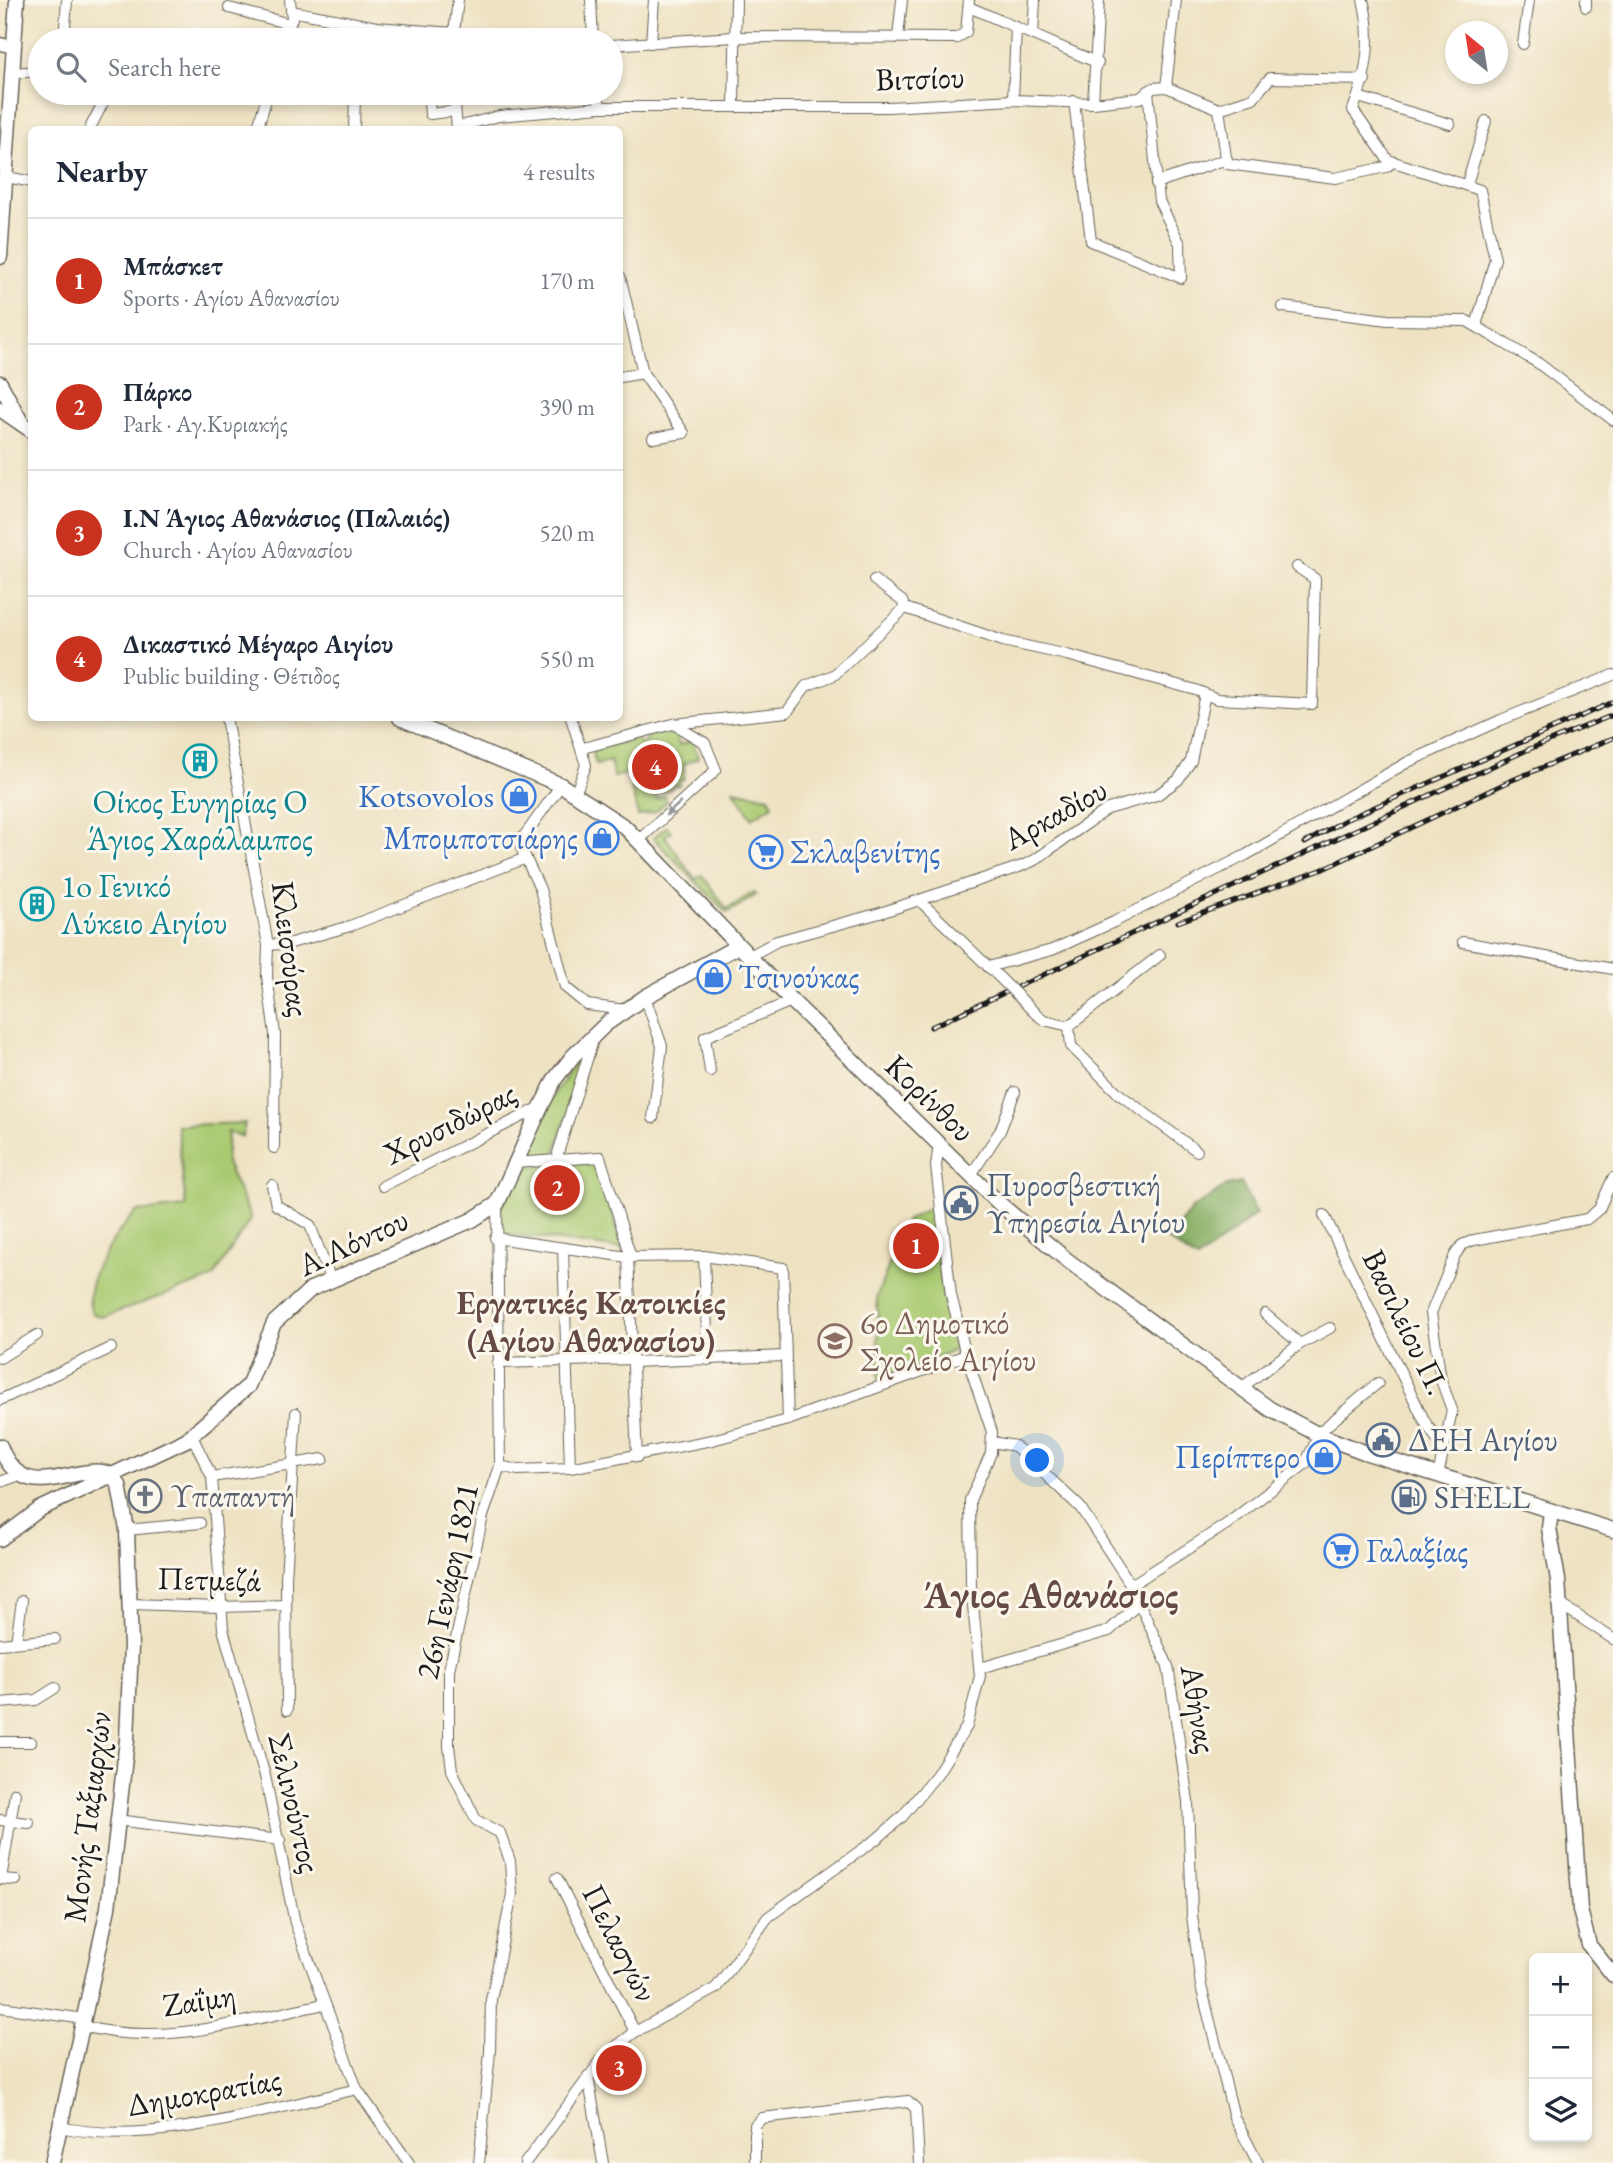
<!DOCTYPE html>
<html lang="en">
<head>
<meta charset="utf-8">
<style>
  :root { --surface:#fff; --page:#f6f6f7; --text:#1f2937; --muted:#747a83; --line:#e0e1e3; --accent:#c8321e }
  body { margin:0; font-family:"EB Garamond",serif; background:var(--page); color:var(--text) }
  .controls { position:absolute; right:21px; bottom:21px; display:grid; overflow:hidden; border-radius:10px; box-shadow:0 4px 10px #0003 }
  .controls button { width:63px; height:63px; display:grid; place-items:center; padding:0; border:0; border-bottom:2px solid var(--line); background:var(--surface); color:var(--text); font:35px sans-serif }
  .compass { position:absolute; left:1445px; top:21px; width:63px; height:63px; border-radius:50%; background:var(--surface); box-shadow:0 4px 10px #0003; rotate:330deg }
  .you { position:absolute; left:1038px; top:1461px; width:24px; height:24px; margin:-18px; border:5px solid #fff; border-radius:50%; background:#1a73e8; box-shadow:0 0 0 10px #1a73e833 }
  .badge { display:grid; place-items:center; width:46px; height:46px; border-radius:50%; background:var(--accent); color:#fff; font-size:23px; font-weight:700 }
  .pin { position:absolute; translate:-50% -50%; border:4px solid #fff; box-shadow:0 2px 7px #0006 }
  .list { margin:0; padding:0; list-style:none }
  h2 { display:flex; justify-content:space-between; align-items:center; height:91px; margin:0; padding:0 28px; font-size:30px }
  h2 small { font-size:23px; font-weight:400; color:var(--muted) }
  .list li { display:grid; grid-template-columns:46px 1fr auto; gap:21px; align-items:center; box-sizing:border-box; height:126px; padding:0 28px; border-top:2px solid var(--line) }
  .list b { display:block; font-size:26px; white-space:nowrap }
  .list p { margin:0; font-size:23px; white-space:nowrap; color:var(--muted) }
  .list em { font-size:23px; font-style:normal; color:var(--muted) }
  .icon { flex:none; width:38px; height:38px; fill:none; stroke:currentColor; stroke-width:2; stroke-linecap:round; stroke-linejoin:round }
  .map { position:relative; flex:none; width:1613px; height:2163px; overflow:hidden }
  .search { position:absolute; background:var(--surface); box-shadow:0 4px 10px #0003; left:28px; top:28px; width:595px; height:77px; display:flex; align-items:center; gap:18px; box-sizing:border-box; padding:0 24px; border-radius:38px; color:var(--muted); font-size:26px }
  .panel { position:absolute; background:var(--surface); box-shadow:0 4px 10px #0003; left:28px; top:126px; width:595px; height:595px; border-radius:10px }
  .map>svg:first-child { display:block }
</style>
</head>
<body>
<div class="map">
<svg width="1613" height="2163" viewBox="0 0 1613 2163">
  <rect width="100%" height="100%" fill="#fbf7ec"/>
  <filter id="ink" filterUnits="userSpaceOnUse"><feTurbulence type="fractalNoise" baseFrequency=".0143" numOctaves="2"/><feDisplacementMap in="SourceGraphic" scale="14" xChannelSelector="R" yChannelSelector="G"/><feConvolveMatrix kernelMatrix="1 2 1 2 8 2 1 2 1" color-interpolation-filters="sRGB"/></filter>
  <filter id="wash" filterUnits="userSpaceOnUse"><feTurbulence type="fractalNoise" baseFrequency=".00686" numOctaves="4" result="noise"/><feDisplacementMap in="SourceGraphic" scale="28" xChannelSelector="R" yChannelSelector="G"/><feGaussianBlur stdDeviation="1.57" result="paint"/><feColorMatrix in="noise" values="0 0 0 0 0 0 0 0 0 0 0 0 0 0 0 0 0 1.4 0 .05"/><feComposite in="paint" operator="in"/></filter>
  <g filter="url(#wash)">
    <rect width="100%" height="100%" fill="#eee2c2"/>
    <g fill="#aaca72" stroke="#637347" stroke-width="2">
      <polygon points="674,728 679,745 693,741 698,758 684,764 684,779 679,781 680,785 675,786 671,783 672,788 656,794 657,799 665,796 667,801 655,812 638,816 627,769 626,774 614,777 610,761 596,765 592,751 637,738 639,743 647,741 647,736"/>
      <polygon points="734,790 769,797 773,805 752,818"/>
      <polygon points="667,826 671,832 665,836 695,879 702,875 727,909 754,892 756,895 727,913 653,838"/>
      <path d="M588 1050 555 1154 523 1157C542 1120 557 1079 588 1050Z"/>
      <path d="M245 1123 242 1137 228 1132 226 1163 251 1218 213 1278 103 1317 92 1313C79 1283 116 1233 136 1212L186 1207 177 1125Z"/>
      <polygon points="598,1161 623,1249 501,1233 501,1208 517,1167"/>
      <polygon points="933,1206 943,1297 955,1350 879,1379 877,1296 906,1221"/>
    </g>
    <polygon fill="#87ae64" stroke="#526540" stroke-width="2" points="1241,1183 1256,1214 1197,1260 1167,1239 1192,1209 1227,1186"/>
  </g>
  <g filter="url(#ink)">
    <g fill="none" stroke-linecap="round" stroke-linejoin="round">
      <defs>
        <g id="minor">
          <polyline points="591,0 593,40"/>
          <path d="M1363 0C1373 39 1367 74 1353 110L1388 160 1480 190 1495 259 1476 326"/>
          <polyline points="969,7 1098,63"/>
          <polyline points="1586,7 1586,0"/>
          <polyline points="229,8 290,24"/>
          <polyline points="291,11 377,27 453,33"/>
          <polyline points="1033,35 1035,0"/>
          <polyline points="898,37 902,0"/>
          <polyline points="64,40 67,0"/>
          <polyline points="285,40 292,18 290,0"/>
          <polyline points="348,40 349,22"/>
          <polyline points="453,40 458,0"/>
          <polyline points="651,43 654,0"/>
          <polyline points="1523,44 1529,0"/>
          <polyline points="611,45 734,37 957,38 966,32 969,0"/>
          <polyline points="13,73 40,71"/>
          <polyline points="1166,87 1176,0"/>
          <polyline points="454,93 457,130"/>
          <polyline points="598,93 600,107"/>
          <polyline points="1358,97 1450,124"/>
          <polyline points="1013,100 1016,27"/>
          <polyline points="1074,101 1091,241 1181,278 1180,244 1159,201 1148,91"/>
          <polyline points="429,102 430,114 455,111"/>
          <polyline points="1093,103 1099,0"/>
          <polyline points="734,105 736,0"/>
          <polyline points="1219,109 1227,164 1335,178 1386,167 1393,162"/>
          <polyline points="457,127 499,116 600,107 889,107 1013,100 1093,103 1140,98 1153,88 1166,87 1219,109 1253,98 1270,78 1365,80"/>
          <polyline points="89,130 108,93"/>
          <polyline points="257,130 268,93"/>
          <polyline points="354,130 355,97"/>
          <polyline points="7,177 32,182"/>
          <polyline points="1156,183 1227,159"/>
          <polyline points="1467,184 1486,121"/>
          <polyline points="620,276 643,373 684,433 653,438"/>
          <polyline points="1283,307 1388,320 1467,321 1538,363 1613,420"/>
          <polyline points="620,377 643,373"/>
          <polyline points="874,580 902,601 905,608"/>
          <polyline points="226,718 268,945 267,976 275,1034 274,1148"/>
          <polyline points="571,718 586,765 576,792"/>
          <polyline points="583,748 673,724 787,712 806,686 834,675 905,608 1003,641 1067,655 1196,690 1217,699 1312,704 1315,579 1297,567"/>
          <polyline points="561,785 522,839 521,848 540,889 565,987 587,1005 625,1010"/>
          <polyline points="640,839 716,770 705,743 675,725"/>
          <polyline points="920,901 993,971"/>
          <polyline points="1463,942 1613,969"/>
          <polyline points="268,945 291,943 350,926 526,858"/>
          <polyline points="748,957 777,941 880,913 1019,867 1033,861 1108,809 1157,795 1178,780 1191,761 1205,694"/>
          <polyline points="988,967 1052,950 1114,922 1246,855 1408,762 1501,720 1613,675"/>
          <polyline points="645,997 662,1046 653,1118"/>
          <polyline points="1035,1013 1044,1020 1069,1026 1160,955"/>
          <polyline points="1069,1026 1071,1046 1119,1094 1197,1151"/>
          <polyline points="710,1071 705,1037 792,1001"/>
          <polyline points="558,1153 595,1034"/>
          <polyline points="514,1163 600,1157 631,1257"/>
          <polyline points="971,1175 1000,1131 1015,1092"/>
          <polyline points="272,1185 276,1205 310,1225 330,1278"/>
          <polyline points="383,1186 541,1107"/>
          <polyline points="1324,1215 1425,1422 1445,1450"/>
          <polyline points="495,1238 628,1257 704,1256 783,1268 788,1420"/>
          <polyline points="563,1248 570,1468"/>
          <polyline points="704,1256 708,1360"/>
          <polyline points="628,1257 637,1457"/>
          <polyline points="1300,1344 1330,1328"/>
          <polyline points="0,1358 37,1335"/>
          <polyline points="633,1362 785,1356"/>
          <polyline points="498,1363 633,1359"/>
          <polyline points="1241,1388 1300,1344 1265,1314"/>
          <polyline points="0,1400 111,1348"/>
          <polyline points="1317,1434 1378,1383"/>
          <polyline points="192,1436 212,1477 223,1629 265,1776 295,1923 357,2089 409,2163"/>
          <polyline points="992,1442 1015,1446 1080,1507 1131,1585 1168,1666 1188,1801 1192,1915 1201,1986 1234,2117 1258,2163"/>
          <polyline points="500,1466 518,1470 570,1468 712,1440 788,1420 966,1355"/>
          <polyline points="1438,1476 1452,1410 1441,1380 1431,1313 1455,1255 1462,1245 1474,1240 1587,1219 1599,1209 1613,1178"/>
          <polyline points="212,1477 323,1459"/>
          <polyline points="0,1482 23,1474"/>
          <polyline points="127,1530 200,1523"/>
          <polyline points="1131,1585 1227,1524 1305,1464 1319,1435"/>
          <polyline points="131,1604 219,1607 286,1605"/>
          <polyline points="1560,1604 1613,1639"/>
          <polyline points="16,1642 22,1601"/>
          <polyline points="0,1644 55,1639"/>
          <polyline points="980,1668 1109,1631 1138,1604"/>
          <polyline points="0,1703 36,1700 55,1688"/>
          <polyline points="287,1710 286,1579 296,1413"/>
          <polyline points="0,1742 31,1742"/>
          <polyline points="0,1820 29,1823"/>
          <polyline points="116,1820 280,1840"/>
          <polyline points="557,1878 635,2032"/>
          <polyline points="0,1879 16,1880"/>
          <polyline points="1,1879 15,1793"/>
          <polyline points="1,2007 84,2019"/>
          <path d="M83 2026C162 2048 246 2020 324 2004"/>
          <polyline points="588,2076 603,2163"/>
          <path d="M60 2127C150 2147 267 2110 357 2089"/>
          <polyline points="479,2163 490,2052 491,2000 512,1894 510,1861 500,1833 476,1820 452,1770 449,1746 449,1670 483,1516 500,1466 497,1204"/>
          <polyline points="525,2163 605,2055 635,2032 716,1988 768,1917 878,1838 902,1817 937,1774 967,1726 980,1676 971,1585 970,1500 991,1453 992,1432 966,1355 951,1295 936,1166 939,1144"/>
          <polyline points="755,2163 755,2125 762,2118 908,2101 916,2109 919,2163"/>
        </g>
        <polyline id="tertiary" points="0,44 14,47"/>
        <g id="secondary">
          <polyline points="0,257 17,0"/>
          <path d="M0 1446C24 1512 80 1458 111 1475"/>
          <polyline points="1551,1511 1549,1528 1558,1580 1580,1910 1589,1945 1613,1975"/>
          <polyline points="0,1539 40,1509 186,1440 248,1386 274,1323 311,1289 472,1220 497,1204 541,1107 555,1079 573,1056 606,1024 645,997 738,946"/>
          <polyline points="52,2163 108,1908 127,1740 131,1646 127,1530 119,1485 111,1475"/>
        </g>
        <g id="primary">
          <polyline points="0,383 22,424"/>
          <polyline points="0,409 32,431"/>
          <polyline points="400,718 561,785 625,827 792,1001 1001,1205 1067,1260 1270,1409 1319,1435 1364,1452 1613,1530"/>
        </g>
      </defs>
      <use href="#minor" stroke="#666156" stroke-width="12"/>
      <use href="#tertiary" stroke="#666156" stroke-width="15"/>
      <use href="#secondary" stroke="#666156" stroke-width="17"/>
      <use href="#primary" stroke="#666156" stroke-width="17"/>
      <use href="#minor" stroke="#fff" stroke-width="10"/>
      <use href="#tertiary" stroke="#fff" stroke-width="12"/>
      <use href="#secondary" stroke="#fff" stroke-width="14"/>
      <use href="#primary" stroke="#fff" stroke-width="14"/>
      <defs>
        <g id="rail">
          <polyline points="1305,843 1345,820 1613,702"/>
          <polyline points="1178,922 1321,870 1510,781 1613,738"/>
          <polyline points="931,1027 1527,750 1613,715"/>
        </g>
      </defs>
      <use href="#rail" stroke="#1c1c1c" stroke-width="5"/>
      <use href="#rail" stroke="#fbf7ec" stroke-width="2.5" stroke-dasharray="8" stroke-linecap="butt"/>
      <defs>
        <polyline id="minor-bridge" points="995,973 1035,1013"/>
      </defs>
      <use href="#minor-bridge" stroke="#666156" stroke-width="12" stroke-linecap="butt"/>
      <use href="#minor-bridge" stroke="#fff" stroke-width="10"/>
    </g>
    <defs><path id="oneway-solid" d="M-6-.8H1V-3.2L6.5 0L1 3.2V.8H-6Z" transform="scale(1.75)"/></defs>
    <use fill="#999" href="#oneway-solid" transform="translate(673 809) rotate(138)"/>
  </g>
  <defs>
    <symbol id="building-ring" viewBox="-11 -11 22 22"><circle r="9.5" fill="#fbf7ec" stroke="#0f9aa8" stroke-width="1.5"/><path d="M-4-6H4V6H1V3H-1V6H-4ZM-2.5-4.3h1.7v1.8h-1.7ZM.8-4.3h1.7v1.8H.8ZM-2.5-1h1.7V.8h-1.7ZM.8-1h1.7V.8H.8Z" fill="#0f9aa8"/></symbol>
    <symbol id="shop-ring" viewBox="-11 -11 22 22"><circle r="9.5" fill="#fbf7ec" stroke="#3f7fe0" stroke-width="1.5"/><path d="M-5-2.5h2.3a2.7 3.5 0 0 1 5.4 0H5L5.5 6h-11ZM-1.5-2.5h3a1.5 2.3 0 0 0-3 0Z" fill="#3f7fe0"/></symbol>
    <symbol id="supermarket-ring" viewBox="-11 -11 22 22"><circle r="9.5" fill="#fbf7ec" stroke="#3f7fe0" stroke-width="1.5"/><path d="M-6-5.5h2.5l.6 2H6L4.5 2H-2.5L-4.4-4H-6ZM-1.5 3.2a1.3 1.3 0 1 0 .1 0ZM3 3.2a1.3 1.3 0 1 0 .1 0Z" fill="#3f7fe0"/></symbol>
    <symbol id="civic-ring" viewBox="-11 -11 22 22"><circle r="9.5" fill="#fbf7ec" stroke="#5c6f8a" stroke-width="1.5"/><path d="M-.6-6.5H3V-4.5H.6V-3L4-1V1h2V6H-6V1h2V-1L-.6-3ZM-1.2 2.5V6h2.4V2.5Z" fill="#5c6f8a"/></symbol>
    <symbol id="school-ring" viewBox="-11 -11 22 22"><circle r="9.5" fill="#fbf7ec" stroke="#8d6e63" stroke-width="1.5"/><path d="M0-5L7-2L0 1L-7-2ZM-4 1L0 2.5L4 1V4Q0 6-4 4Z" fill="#8d6e63"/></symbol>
    <symbol id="church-ring" viewBox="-11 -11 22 22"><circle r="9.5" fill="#fbf7ec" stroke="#6b7280" stroke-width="1.5"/><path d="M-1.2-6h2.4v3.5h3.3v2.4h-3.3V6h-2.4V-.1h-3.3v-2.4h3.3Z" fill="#6b7280"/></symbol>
    <symbol id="fuel-ring" viewBox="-11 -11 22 22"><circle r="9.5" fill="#fbf7ec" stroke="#5c6f8a" stroke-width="1.5"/><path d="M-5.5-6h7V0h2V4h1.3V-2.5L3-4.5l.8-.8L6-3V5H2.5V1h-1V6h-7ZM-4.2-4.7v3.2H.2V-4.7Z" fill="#5c6f8a"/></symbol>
  </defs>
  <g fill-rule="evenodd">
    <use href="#building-ring" x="181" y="742" width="38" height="38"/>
    <use href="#shop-ring" x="500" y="777" width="38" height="38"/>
    <use href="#shop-ring" x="583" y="819" width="38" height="38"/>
    <use href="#supermarket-ring" x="747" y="833" width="38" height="38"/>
    <use href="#building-ring" x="18" y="885" width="38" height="38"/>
    <use href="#shop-ring" x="695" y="958" width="38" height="38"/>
    <use href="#civic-ring" x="942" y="1184" width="38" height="38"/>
    <use href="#school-ring" x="816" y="1322" width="38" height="38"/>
    <use href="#civic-ring" x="1364" y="1421" width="38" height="38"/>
    <use href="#shop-ring" x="1305" y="1438" width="38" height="38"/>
    <use href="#church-ring" x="126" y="1477" width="38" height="38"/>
    <use href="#fuel-ring" x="1390" y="1478" width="38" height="38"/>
    <use href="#supermarket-ring" x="1322" y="1532" width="38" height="38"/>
  </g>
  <g text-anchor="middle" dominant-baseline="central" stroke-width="6" stroke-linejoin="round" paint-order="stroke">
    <g font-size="32" fill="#1c1c1c" stroke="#fbf7ec">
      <text transform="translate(920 78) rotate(-2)">Βιτσίου</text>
      <text transform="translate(1055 814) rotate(-29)">Αρκαδίου</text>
      <text transform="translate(291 949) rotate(83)">Κλεισούρας</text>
      <text transform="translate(930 1098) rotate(44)">Κορίνθου</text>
      <text transform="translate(450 1123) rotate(-27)">Χρυσιδώρας</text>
      <text transform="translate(353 1242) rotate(-25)">Α.Λόντου</text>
      <text transform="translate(1406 1322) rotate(64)">Βασιλείου Π.</text>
      <text transform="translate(209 1579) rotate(1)">Πετμεζά</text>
      <text transform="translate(447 1581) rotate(-78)">26η Γενάρη 1821</text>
      <text transform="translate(1199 1709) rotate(80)">Αθήνας</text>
      <text transform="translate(295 1803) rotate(77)">Σελινούντος</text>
      <text transform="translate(87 1817) rotate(-83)">Μονής Ταξιαρχών</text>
      <text transform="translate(620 1943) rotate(63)">Πελασγών</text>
      <text transform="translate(199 2000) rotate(-9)">Ζαΐμη</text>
      <text transform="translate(204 2092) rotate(-10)">Δημοκρατίας</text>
    </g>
    <g font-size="32" fill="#366cbe" stroke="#fbf7ec" text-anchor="end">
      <text x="494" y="796">Kotsovolos</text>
      <text x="578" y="838">Μπομποτσιάρης</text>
      <text x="790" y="852" text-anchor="start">Σκλαβενίτης</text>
      <text x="738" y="977" text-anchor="start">Τσινούκας</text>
      <text x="1300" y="1457">Περίπτερο</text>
      <text x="1366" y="1551" text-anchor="start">Γαλαξίας</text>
    </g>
    <g font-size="32" fill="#0d838f" stroke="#fbf7ec">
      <text x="200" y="802">Οίκος Ευγηρίας Ο<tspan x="200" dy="37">Άγιος Χαράλαμπος</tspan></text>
      <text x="61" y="886" text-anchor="start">1o Γενικό<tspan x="61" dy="37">Λύκειο Αιγίου</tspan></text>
    </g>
    <g font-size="32" fill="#4e5e75" stroke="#fbf7ec" text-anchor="start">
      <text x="986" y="1185">Πυροσβεστική<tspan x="986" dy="37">Υπηρεσία Αιγίου</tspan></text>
      <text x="1408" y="1440">ΔΕΗ Αιγίου</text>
      <text x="1434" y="1497">SHELL</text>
    </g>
    <g font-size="32" fill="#785e54" stroke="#fbf7ec" text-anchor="start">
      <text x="860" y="1323">6ο Δημοτικό<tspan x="860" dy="37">Σχολείο Αιγίου</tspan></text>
    </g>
    <g font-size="32" fill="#5b616d" stroke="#fbf7ec" text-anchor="start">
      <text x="170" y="1496">Υπαπαντή</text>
    </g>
    <g font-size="33" font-weight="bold" fill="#644944" stroke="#fbf7ec">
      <text x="591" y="1302">Εργατικές Κατοικίες<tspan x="591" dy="38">(Αγίου Αθανασίου)</tspan></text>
    </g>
    <g font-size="38" font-weight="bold" fill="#644944" stroke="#fbf7ec">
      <text x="1051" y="1593">Άγιος Αθανάσιος</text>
    </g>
  </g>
</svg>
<div class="controls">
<button>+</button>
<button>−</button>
<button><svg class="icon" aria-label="layers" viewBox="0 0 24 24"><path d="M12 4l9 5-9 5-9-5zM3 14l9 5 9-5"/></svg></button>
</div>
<svg class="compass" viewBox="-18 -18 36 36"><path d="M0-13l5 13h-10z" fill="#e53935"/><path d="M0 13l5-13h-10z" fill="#747a83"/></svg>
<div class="you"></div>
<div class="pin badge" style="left:916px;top:1246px">1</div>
<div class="pin badge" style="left:557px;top:1188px">2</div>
<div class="pin badge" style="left:619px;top:2068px">3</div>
<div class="pin badge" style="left:655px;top:767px">4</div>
<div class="search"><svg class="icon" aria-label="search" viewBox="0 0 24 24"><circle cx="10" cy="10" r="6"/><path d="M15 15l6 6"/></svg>Search here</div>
<section class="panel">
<h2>Nearby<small>4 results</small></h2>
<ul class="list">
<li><span class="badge">1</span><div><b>Μπάσκετ</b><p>Sports · Αγίου Αθανασίου</p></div><em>170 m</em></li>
<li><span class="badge">2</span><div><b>Πάρκο</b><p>Park · Αγ.Κυριακής</p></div><em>390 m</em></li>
<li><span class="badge">3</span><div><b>Ι.Ν Άγιος Αθανάσιος (Παλαιός)</b><p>Church · Αγίου Αθανασίου</p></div><em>520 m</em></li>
<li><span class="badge">4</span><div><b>Δικαστικό Μέγαρο Αιγίου</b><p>Public building · Θέτιδος</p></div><em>550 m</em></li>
</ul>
</section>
</div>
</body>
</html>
